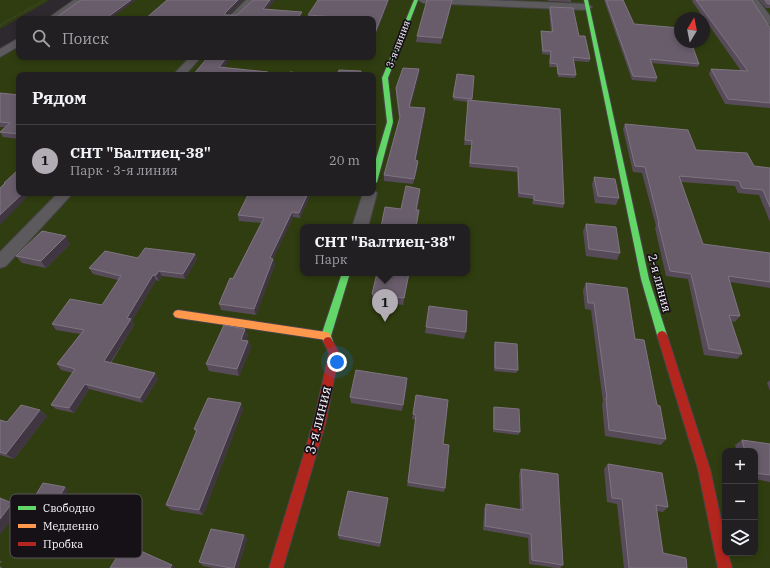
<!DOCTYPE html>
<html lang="ru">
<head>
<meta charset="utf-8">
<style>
  :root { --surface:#221f23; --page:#2a272b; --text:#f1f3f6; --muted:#a2a2a6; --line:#3f3d41; --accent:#b2acb4 }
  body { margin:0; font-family:"IBM Plex Serif",serif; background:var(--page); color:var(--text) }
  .controls { position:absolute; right:12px; bottom:12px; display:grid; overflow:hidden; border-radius:8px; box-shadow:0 2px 6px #0003 }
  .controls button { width:36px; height:36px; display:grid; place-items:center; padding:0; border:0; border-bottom:1px solid var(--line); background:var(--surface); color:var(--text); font:20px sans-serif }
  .compass { position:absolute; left:674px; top:12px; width:36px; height:36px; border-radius:50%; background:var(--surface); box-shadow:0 2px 6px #0003; rotate:10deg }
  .you { position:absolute; left:337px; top:362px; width:14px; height:14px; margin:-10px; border:3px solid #fff; border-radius:50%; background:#1a73e8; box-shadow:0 0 0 6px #1a73e833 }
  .badge { display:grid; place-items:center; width:26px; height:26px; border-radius:50%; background:var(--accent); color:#111; font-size:13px; font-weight:700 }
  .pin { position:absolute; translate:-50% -33px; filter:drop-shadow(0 1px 2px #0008) }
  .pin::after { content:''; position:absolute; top:21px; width:14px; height:12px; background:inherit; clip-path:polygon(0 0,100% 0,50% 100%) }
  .popup { position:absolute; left:300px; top:224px; width:170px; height:52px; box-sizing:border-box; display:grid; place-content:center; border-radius:8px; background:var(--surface); filter:drop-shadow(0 1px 3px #0005); font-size:13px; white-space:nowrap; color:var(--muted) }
  .popup b { font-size:15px; color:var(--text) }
  .popup::after { content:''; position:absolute; left:50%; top:100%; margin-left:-8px; border:8px solid transparent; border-top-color:var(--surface) }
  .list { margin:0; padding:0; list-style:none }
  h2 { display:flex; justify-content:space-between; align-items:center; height:52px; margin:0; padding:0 16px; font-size:17px }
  h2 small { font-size:13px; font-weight:400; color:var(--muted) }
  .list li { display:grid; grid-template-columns:26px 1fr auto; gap:12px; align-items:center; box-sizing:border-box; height:72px; padding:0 16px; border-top:1px solid var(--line) }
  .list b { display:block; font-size:15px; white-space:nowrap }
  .list p { margin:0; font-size:13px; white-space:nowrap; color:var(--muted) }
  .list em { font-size:13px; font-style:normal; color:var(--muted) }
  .icon { flex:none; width:22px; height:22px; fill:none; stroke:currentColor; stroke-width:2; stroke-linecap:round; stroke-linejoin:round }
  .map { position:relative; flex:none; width:770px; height:568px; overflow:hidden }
  .search { position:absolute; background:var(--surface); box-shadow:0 2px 6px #0003; left:16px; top:16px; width:360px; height:44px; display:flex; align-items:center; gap:10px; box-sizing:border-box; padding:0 14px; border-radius:8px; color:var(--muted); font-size:15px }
  .panel { position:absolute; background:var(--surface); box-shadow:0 2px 6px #0003; left:16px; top:72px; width:360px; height:124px; border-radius:8px }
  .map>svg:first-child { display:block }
</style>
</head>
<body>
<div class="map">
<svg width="770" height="568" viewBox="0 0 770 568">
  <rect width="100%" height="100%" fill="#2e292f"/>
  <g fill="#303d10" fill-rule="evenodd">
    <polygon points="0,0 50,0 0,29"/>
    <path d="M80 0H770V568H0V54L19 41V57H373V19H52ZM680 18H704V42H680ZM19 75H373V193H19ZM303 227H467V273H303ZM725 451H755V553H725Z"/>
  </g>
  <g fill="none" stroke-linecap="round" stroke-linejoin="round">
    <defs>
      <g id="street">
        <polygon points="74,0 85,0 58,19 47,19"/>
        <polygon points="246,0 256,0 237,19 227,19"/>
        <polygon points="418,0 487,0 587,4 592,7 587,10 423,3"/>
        <polygon points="748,0 758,0 770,16 770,25 767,24"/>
        <polygon points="19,38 19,46 0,57 0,49"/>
        <polygon points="190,57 201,57 185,75 173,75"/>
        <polygon points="373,189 377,193 368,227 352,227 363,193 373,193"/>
        <polygon points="58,193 73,193 6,266 0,268 0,252"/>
      </g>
      <g id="fast">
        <polygon points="414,0 418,0 388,78 393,122 377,182 373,184 373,169 387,122 382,78"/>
        <polygon points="584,0 588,0 649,279 667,335 665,338 662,339 659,338 657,335 641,279"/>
        <polygon points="342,273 350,273 331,336 333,341 331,344 328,345 325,344 321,336"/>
      </g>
      <polygon id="slow" points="178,310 326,332 329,333 331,336 329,339 326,340 178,318 175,317 173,314 175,311"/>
      <g id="jam">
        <polygon points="662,331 665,332 667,335 710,469 725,538 725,553 728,553 732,568 718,568 698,469 657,335 659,332"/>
        <polygon points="328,337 331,338 339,353 326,421 283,568 269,568 314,421 329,353 323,341 325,338"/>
      </g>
    </defs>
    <use href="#street" stroke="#474448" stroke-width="2"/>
    <use href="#fast" stroke="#474448" stroke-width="2"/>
    <use href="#slow" stroke="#474448" stroke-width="2"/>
    <use href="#jam" stroke="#474448" stroke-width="2"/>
    <polyline stroke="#5f5c61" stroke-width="1.5" stroke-dasharray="0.5 2" stroke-linecap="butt" points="0,25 45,0"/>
    <polyline stroke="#5f5c61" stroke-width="3" stroke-dasharray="1.5 4" stroke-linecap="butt" points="0,561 0,568"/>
    <use href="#street" fill="#5d5a5e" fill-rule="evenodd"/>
    <use href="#fast" fill="#63d668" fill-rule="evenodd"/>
    <use href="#slow" fill="#ff974d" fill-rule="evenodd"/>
    <use href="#jam" fill="#b3261e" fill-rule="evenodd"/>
  </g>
  <g fill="#574b5a">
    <polygon points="389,0 375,36 373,36 373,19 308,18 308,15"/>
    <polygon points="548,0 571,0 571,2 548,1"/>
    <polygon points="604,0 623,0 634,24 699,64 698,67 651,63 657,78 656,82 632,80"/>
    <polygon points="693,0 752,0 770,28 770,108 725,104 709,74 711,69 741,71 692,1"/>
    <polygon points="759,0 770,0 770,8 766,8"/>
    <polygon points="451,6 441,44 416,42 417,36"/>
    <polygon points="550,7 579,36 590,59 589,62 574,61 576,75 575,78 558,77 557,67 549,67 550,55 542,54 541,34 541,31 551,32 549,10"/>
    <polygon points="133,57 168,57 165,60"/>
    <polygon points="457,74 472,99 472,100 564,204 563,208 532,204 533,199 518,197 517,172 469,167 471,145 464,145 468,102 453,100"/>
    <polygon points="419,75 410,107 425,108 425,114 416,160 418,166 413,184 384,181 384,175 399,119 396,94 396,88"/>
    <polygon points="0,93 19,95 19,139 3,137 0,132 5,127 0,127"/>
    <polygon points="625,124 696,150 754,166 770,168 770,222 759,195 738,193 735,186 681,182 703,244 770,253 770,288 730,282 740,316 735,322 731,321 742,354 737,359 704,355 688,279 666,276 655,228 656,226 642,173 633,172 623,129"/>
    <polygon points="594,177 619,198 616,205 595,203 592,184"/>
    <polygon points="311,193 300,218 293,217 273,259 275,264 256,315 221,310 219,304 261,223 239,221 238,215"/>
    <polygon points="586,224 620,253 617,260 586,256 583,231"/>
    <polygon points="70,244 46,268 22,263 16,256"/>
    <polygon points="195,254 197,259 185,279 162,276 159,281 156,280 132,321 134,325 111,363 155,373 158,379 143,403 89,389 74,413 56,409 51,405 73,373 61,370 57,364 80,334 56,330 52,324 102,305 118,280 93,274 89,268 138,258"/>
    <polygon points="409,273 408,280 403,305 372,300 372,294"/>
    <polygon points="586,283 635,339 657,405 666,439 661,445 605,436 602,404 603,402 591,310 585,309 583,290"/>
    <polygon points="426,327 466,332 464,339 425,333"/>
    <polygon points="245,329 248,335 246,340 248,341 251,347 239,376 209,371 206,364"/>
    <polygon points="495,342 518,370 516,373 494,371 494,345"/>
    <polygon points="770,380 770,391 767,383"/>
    <polygon points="407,385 402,411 351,403 350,397"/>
    <polygon points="416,395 445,488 444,492 407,486 416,420 412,419"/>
    <polygon points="494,407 520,432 518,435 493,432 493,410"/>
    <polygon points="243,409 203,515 171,510 166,505 196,433 194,429"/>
    <polygon points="40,410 47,416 14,459 0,455 0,420 7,422"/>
    <polygon points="742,440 770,444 770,482 755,479 755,451 737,451 735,445"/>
    <polygon points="608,464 668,507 663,512 657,511 663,553 687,568 624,568 617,504 607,502 604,469"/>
    <polygon points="521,469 563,565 560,568 556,568 529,564 528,538 483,530 484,509 486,504 520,510 519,474"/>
    <polygon points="68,490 54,515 32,511 28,508"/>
    <polygon points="388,498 387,503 380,547 339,539 338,535"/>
    <polygon points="134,506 137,509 123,537 93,531 90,528"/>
    <polygon points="244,535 247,539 238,568 213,568 203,566 199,562"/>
  </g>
  <g fill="#3f3642">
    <polygon points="131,0 136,0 110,19 105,19"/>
    <polygon points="238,0 244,0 226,18 226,19 225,13"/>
    <polygon points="270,0 275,0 264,14 263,9"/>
    <polygon points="388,0 389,0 375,36 375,33"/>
    <polygon points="452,0 451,6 441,44 442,38"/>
    <polygon points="302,12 302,16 300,19 297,19"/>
    <polygon points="164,57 168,57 165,60"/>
    <polygon points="227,57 231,57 221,72 219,67"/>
    <polygon points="419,69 419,75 409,112 409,107"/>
    <polygon points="425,108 425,114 415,166 415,160"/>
    <polygon points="418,161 418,166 413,184 414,179"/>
    <polygon points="420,189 420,196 416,217 416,210"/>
    <polygon points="23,193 31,193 0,225 0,215"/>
    <polygon points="308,193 311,193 300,218 299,213"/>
    <polygon points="292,212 293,217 271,264 270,258"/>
    <polygon points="66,236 70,244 46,268 41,261"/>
    <polygon points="195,254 197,259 185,279 183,274"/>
    <polygon points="273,259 275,264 256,315 254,309"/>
    <polygon points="159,271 162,276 159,281 156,275"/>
    <polygon points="409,273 408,280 403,305 404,298"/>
    <polygon points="153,275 156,280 132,321 134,325 108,366 104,361 127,318"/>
    <polygon points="245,329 248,335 244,346 241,340"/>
    <polygon points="248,341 251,347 239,376 237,369"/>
    <polygon points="155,373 158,379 143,403 140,398"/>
    <polygon points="407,378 407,385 402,411 403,405"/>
    <polygon points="85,384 89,389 74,413 69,408"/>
    <polygon points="241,403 243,409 203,515 199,510"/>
    <polygon points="40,410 47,416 14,459 6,454"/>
    <polygon points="65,487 68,490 54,515 50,513"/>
    <polygon points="388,498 387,503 380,547 380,543"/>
    <polygon points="12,503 20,508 0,535 0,519"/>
    <polygon points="134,506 137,509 123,537 121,535"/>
    <polygon points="244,535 247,539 238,568 234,568"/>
    <polygon points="172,565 176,568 170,568"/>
  </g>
  <g fill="#695d6b" stroke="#7f7482">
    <polygon points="81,0 131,0 105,19 56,19 59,17 57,17"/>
    <polygon points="167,0 238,0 225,13 225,15 237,15 253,0 270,0 263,9 302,12 297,19 145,19"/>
    <polygon points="318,0 388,0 375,33 373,33 373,19 352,19 352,18 308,15"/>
    <polygon points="427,0 452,0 442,38 417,36"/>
    <polygon points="606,0 623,0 634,24 680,28 680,42 691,42 699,64 650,59 657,78 633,76"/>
    <polygon points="696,0 752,0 770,28 770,103 728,99 711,69 748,71"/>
    <polygon points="765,0 770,0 770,4 768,4"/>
    <polygon points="550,7 573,8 579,36 585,36 590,59 573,57 576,75 558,74 557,64 550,63 551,51 543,51 541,31 553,32"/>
    <polygon points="208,57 227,57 219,67 268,72 266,75 193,75"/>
    <polygon points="403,68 419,69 409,107 425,108 415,160 418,161 414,179 384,175 400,117 396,88"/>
    <polygon points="339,70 361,71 360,75 337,75"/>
    <polygon points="290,72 317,75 289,75"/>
    <polygon points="457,74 474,76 472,99 453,97"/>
    <polygon points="0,93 19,95 19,134 0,132 10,123 0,122"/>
    <polygon points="468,100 560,109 564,204 534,200 534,195 519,193 518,167 470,163 472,141 465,140"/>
    <polygon points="625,124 688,130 696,150 747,153 754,166 770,168 770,207 763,190 742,188 739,181 679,176 703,244 770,253 770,282 728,276 740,316 729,315 742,354 709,349 691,274 670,271 658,223 659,223 645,167 635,166"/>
    <polygon points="19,169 19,193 23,193 0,215 0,188 5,183 4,183"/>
    <polygon points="594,177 615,179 619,198 598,196"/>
    <polygon points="406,186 420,189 416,210 419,210 416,227 381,227 385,207 401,209"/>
    <polygon points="249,193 308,193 299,213 292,212 270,258 273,259 254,309 219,304 230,278 233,279 264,218 238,215"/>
    <polygon points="586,224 616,227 620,253 589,249"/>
    <polygon points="42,231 66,236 41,261 16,256"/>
    <polygon points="145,248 195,254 183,274 159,271 156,275 153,275 127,318 131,319 104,361 155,373 140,398 85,384 69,408 51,405 75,369 57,364 84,330 52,324 70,299 102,305 121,276 89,268 105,251 138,258"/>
    <polygon points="377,273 409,273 404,298 372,294"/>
    <polygon points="586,283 627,288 635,339 644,340 657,405 660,406 666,439 609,430 606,398 607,398 594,303 588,303"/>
    <polygon points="429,306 467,311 466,332 426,327"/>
    <polygon points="224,325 245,329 241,340 248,341 237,369 206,364"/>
    <polygon points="495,342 517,344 518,370 495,368"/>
    <polygon points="356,370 407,378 403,405 350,397"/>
    <polygon points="416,395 448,400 443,444 449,445 445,488 408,482 416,415 413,414"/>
    <polygon points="208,398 241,403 199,510 166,505 197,430 194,429"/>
    <polygon points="21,405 40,410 6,454 0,452 0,420 7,422"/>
    <polygon points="494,407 519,409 520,432 494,429"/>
    <polygon points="742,440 770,444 770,475 755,473 755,451 745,451"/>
    <polygon points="608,464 662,473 668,507 656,505 663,553 686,558 687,568 629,568 622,499 612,498"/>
    <polygon points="521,469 558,474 563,565 532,560 531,534 485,526 486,504 523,510"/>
    <polygon points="43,483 65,487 50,513 28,508"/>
    <polygon points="348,491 388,498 380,543 338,535"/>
    <polygon points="0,498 12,503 0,519"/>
    <polygon points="104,501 134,506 121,535 90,528"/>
    <polygon points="211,529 244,535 234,568 231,568 199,562"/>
    <polygon points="125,544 172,565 170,568 110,568"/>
  </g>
  <g text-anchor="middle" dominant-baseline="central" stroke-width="3.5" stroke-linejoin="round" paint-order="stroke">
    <g font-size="10" fill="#f9f3fb" stroke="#151116">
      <text transform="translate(398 44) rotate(-69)">3-я линия</text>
    </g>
    <g font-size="12" fill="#f9f3fb" stroke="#151116">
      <text transform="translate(660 283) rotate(75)">2-я линия</text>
    </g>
    <g font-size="14" fill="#f9f3fb" stroke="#151116">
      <text transform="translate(318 420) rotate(-76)">3-я линия</text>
    </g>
  </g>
  <rect x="10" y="494" width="132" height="64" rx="6" fill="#151116" stroke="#59555b" stroke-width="1"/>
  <rect x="18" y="506" width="18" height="4" fill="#63d668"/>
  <rect x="18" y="524" width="18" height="4" fill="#ff974d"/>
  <rect x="18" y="542" width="18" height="4" fill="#b3261e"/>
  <g font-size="11" fill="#f9f3fb">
    <text x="43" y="512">Свободно</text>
    <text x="43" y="530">Медленно</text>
    <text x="43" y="548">Пробка</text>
  </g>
</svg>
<div class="controls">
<button>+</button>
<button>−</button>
<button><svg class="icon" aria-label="layers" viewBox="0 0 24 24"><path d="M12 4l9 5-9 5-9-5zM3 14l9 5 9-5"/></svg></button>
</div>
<svg class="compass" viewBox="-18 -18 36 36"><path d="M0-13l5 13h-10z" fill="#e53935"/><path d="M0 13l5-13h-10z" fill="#a2a2a6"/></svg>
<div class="you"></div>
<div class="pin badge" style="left:385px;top:322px">1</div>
<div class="popup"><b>СНТ &quot;Балтиец-38&quot;</b>Парк</div>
<div class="search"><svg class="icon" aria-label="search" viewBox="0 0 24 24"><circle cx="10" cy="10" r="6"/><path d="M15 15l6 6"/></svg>Поиск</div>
<section class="panel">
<h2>Рядом<small></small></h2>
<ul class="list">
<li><span class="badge">1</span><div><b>СНТ &quot;Балтиец-38&quot;</b><p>Парк · 3-я линия</p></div><em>20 m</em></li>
</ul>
</section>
</div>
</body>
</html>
